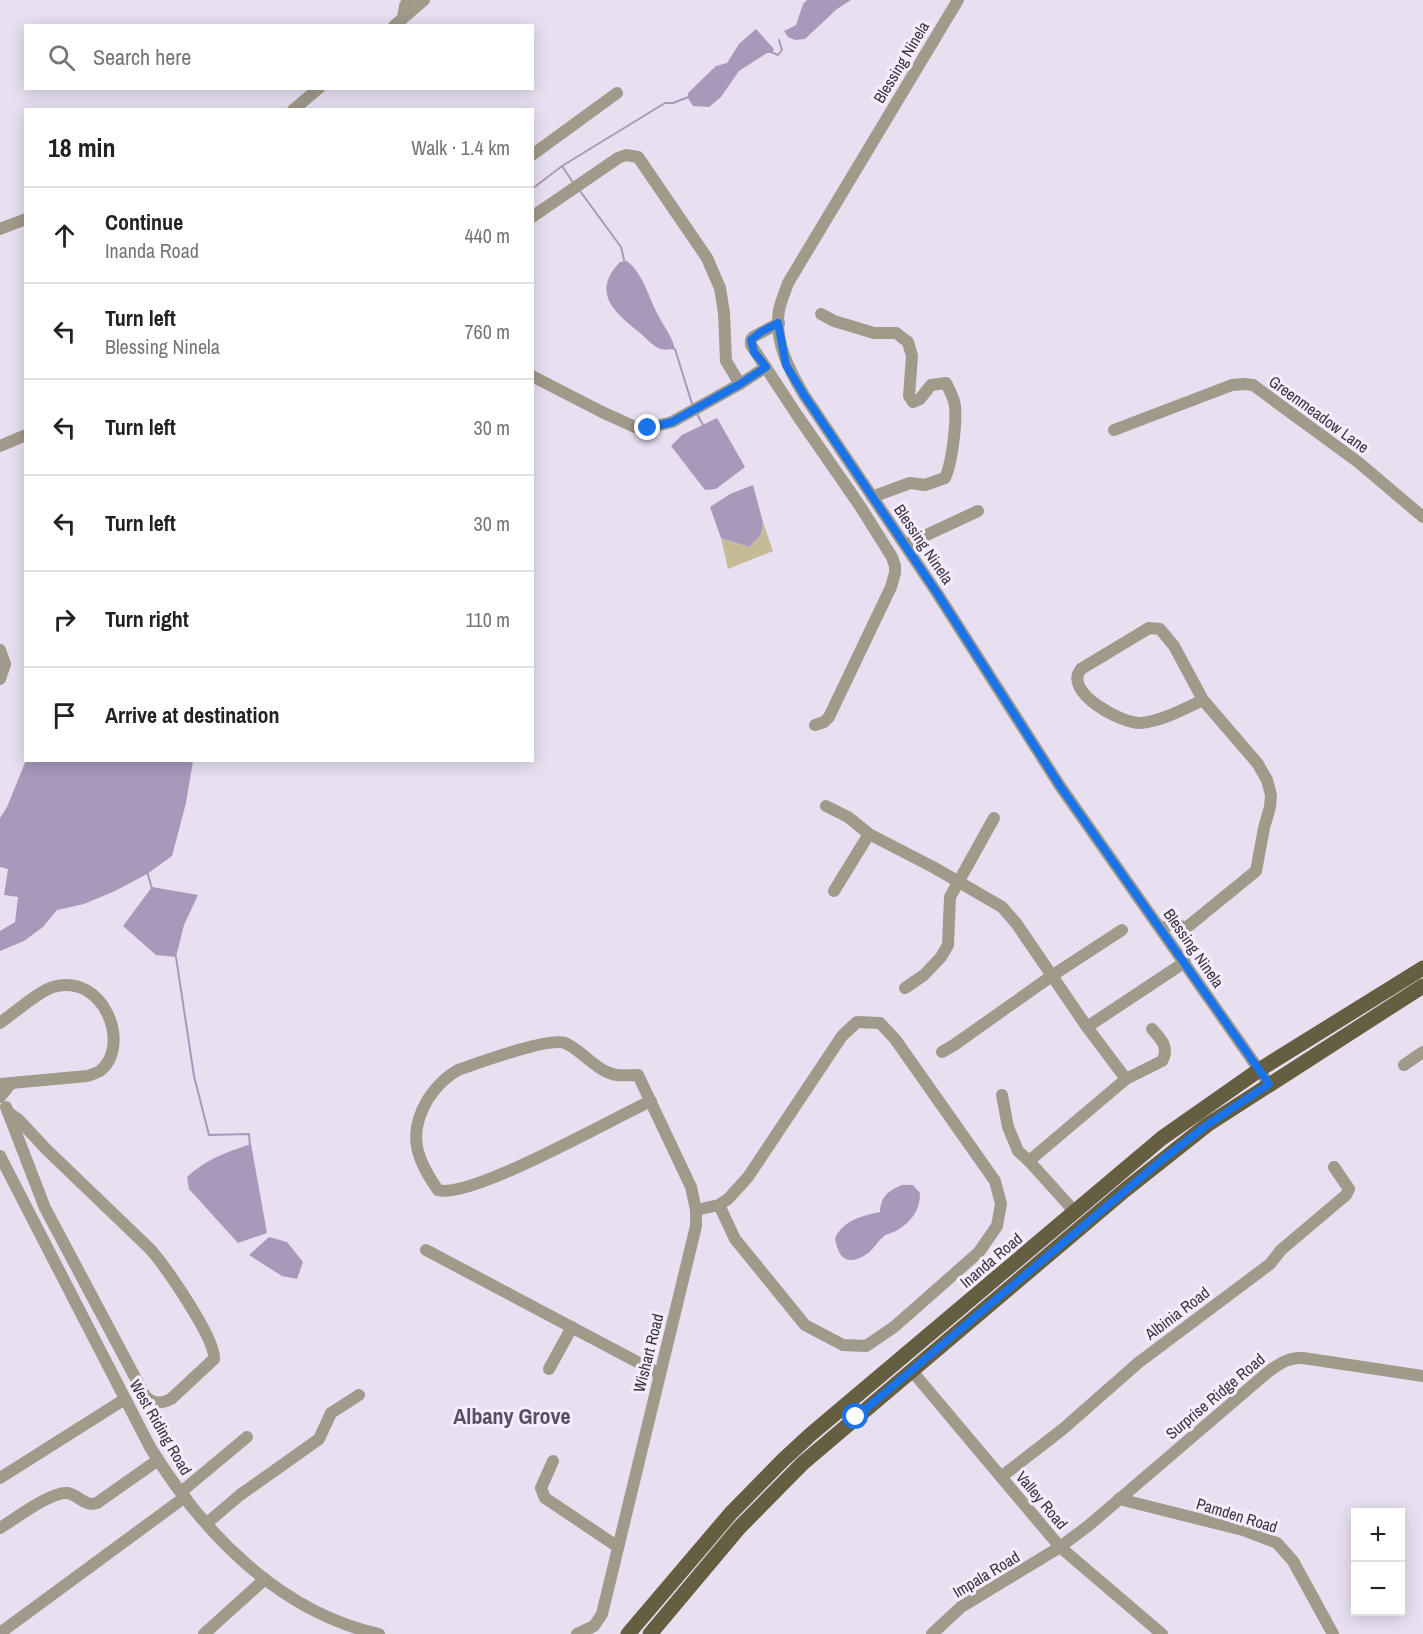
<!DOCTYPE html>
<html lang="en">
<head>
<meta charset="utf-8">
<style>
  :root { --surface:#fff; --page:#f6f6f6; --text:#222; --muted:#767676; --line:#e0e0e0 }
  body { margin:0; font-family:"Archivo Narrow",sans-serif; background:var(--page); color:var(--text) }
  .controls { position:absolute; right:18px; bottom:18px; display:grid; overflow:hidden; border-radius:0px; box-shadow:0 3px 15px #0003 }
  .controls button { width:54px; height:54px; display:grid; place-items:center; padding:0; border:0; border-bottom:2px solid var(--line); background:var(--surface); color:var(--text); font:30px sans-serif }
  .stop { position:absolute; width:18px; height:18px; margin:-14px; border:4px solid #1a73e8; border-radius:50%; background:#fff }
  .stop.end { background:#1a73e8; border-color:#fff; box-shadow:0 2px 6px #0008 }
  .list { margin:0; padding:0; list-style:none }
  h2 { display:flex; justify-content:space-between; align-items:center; height:78px; margin:0; padding:0 24px; font-size:26px }
  h2 small { font-size:20px; font-weight:400; color:var(--muted) }
  .list li { display:grid; grid-template-columns:39px 1fr auto; gap:18px; align-items:center; box-sizing:border-box; height:96px; padding:0 24px; border-top:2px solid var(--line) }
  .list b { display:block; font-size:22px; white-space:nowrap }
  .list p { margin:0; font-size:20px; white-space:nowrap; color:var(--muted) }
  .list em { font-size:20px; font-style:normal; color:var(--muted) }
  .icon { flex:none; width:33px; height:33px; fill:none; stroke:currentColor; stroke-width:2; stroke-linecap:round; stroke-linejoin:round }
  .map { position:relative; flex:none; width:1423px; height:1634px; overflow:hidden }
  .search { position:absolute; background:var(--surface); box-shadow:0 3px 15px #0003; left:24px; top:24px; width:510px; height:66px; display:flex; align-items:center; gap:15px; box-sizing:border-box; padding:0 21px; border-radius:0px; color:var(--muted); font-size:22px }
  .panel { position:absolute; background:var(--surface); box-shadow:0 3px 15px #0003; left:24px; top:108px; width:510px; height:654px; border-radius:0px }
  .map>svg:first-child { display:block }
</style>
</head>
<body>
<div class="map">
<svg width="1423" height="1634" viewBox="0 0 1423 1634">
  <rect width="100%" height="100%" fill="#e8e0f1"/>
  <polygon fill="#c5bb96" points="763,522 773,551 728,569 721,538 749,547 761,535"/>
  <g fill="#a899bb">
    <polygon points="807,0 851,0 837,9 805,39 795,40 788,37 784,31 796,25 803,4"/>
    <polygon points="756,29 774,49 772,53 767,53 739,71 721,97 709,107 693,106 688,98 688,93 716,66 727,63 739,44"/>
    <path d="M627 261C644 275 648 296 658 315 664 327 673 337 675 350 670 348 667 351 661 349 653 347 645 337 639 332 614 312 591 292 620 262Z"/>
    <polygon points="717,418 745,467 716,489 705,490 671,446 682,435"/>
    <polygon points="753,485 763,522 761,535 749,547 721,538 710,507 730,494"/>
    <polygon points="26,760 193,761 186,803 172,856 147,874 115,891 84,904 57,910 43,927 24,941 0,951 0,931 15,922 18,897 4,895 8,869 0,867 0,818 7,807"/>
    <polygon points="152,887 198,895 184,925 176,957 156,955 123,926"/>
    <path d="M251 1144 267 1233 238 1243 189 1189 187 1177C206 1159 227 1152 251 1144Z"/>
    <path d="M902 1185H913L920 1193C920 1211 911 1222 896 1231 892 1233 886 1234 883 1237 877 1242 873 1250 867 1254 847 1267 838 1258 835 1238 844 1220 861 1216 880 1212 881 1196 888 1191 902 1185Z"/>
    <polygon points="269,1237 287,1242 303,1262 297,1279 282,1276 249,1255"/>
  </g>
  <g fill="none" stroke-linecap="round" stroke-linejoin="round">
    <g stroke="#a899bb" stroke-width="2">
      <polyline points="771,52 778,55 782,50 779,40"/>
      <polyline points="562,166 574,184"/>
      <polyline points="532,189 562,166 665,103 673,103 691,96"/>
      <polyline points="580,191 621,247 625,264"/>
      <polyline points="675,349 693,407"/>
      <polyline points="697,414 703,425"/>
      <polyline points="147,871 152,889"/>
      <polyline points="176,957 194,1076 209,1135 249,1134 250,1146"/>
    </g>
    <g stroke="#9f9a8a" stroke-width="12">
      <path d="M958 0 788 283C785 292 781 301 779 310 774 341 789 370 804 395L937 593 1060 786 1269 1084"/>
      <polyline points="403,18 405,6 408,0"/>
      <polyline points="394,26 424,0"/>
      <polyline points="293,110 319,88"/>
      <polyline points="532,155 617,93"/>
      <polyline points="532,217 618,158 626,155 638,157 707,258 720,288 724,313 726,361 740,384 672,422 648,428 635,427 602,412 532,376"/>
      <polyline points="0,229 26,219"/>
      <path d="M821 314 834 321 874 333H896L908 342 912 356 909 396 913 402 920 399 931 385 946 383C949 389 952 395 954 401 958 417 952 463 945 478L925 485 910 483 872 497"/>
      <polyline points="779,323 753,337 751,340 751,345 797,415 860,506 892,557 895,566 895,573 891,587 829,717 824,722 815,725"/>
      <polyline points="740,384 766,367"/>
      <polyline points="1114,430 1232,385 1244,384 1253,385 1358,462 1423,517"/>
      <polyline points="0,446 26,435"/>
      <polyline points="905,545 978,511"/>
      <polyline points="0,650 5,664 0,679"/>
      <polyline points="826,806 848,817 869,834 933,867 1002,907 1016,923 1087,1027 1126,1079"/>
      <polyline points="834,891 869,834"/>
      <path d="M1161 929 1172 923 1186 928 1256 871 1264 828 1270 807 1271 795 1267 780 1258 764 1203 700 1174 646 1160 629 1149 628 1081 669C1062 692 1122 724 1141 723 1162 721 1184 709 1203 700"/>
      <polyline points="905,988 924,975 941,957 948,945 950,897 994,818"/>
      <path d="M0 1023C13 1014 39 991 53 987 104 972 132 1046 100 1071 96 1073 91 1075 87 1076L0 1084"/>
      <polyline points="1087,1027 1185,962"/>
      <polyline points="942,1052 954,1045 1053,975 1122,930"/>
      <polyline points="1404,1065 1423,1052"/>
      <polyline points="1002,1095 1008,1127 1018,1151 1029,1161 1075,1212"/>
      <polyline points="0,1097 11,1083"/>
      <path d="M6 1107 45 1208 145 1396C153 1404 161 1404 171 1399L214 1359C216 1339 164 1264 149 1248L46 1149 19 1120 9 1113"/>
      <path d="M0 1156 150 1447C202 1532 279 1612 379 1634"/>
      <path d="M1029 1161 1126 1079 1162 1061C1170 1048 1161 1039 1152 1029"/>
      <polyline points="696,1210 719,1205 728,1199 748,1177 842,1036 857,1022 880,1023 895,1039 995,1181 1001,1204 997,1226 979,1252 894,1327 866,1346 843,1345 805,1325 735,1239 719,1205"/>
      <polyline points="426,1250 660,1374"/>
      <polyline points="549,1369 572,1327"/>
      <polyline points="912,1371 1060,1547 1162,1634"/>
      <polyline points="553,1461 541,1488 545,1498 618,1547"/>
      <polyline points="1001,1477 1063,1429 1138,1363 1270,1264 1281,1250 1346,1195 1349,1189 1334,1167"/>
      <polyline points="0,1478 125,1399"/>
      <polyline points="181,1492 247,1437"/>
      <polyline points="1119,1499 1243,1530 1277,1543 1293,1561 1333,1634"/>
      <polyline points="207,1523 240,1495 319,1439 331,1413 359,1395"/>
      <path d="M0 1528C15 1519 50 1492 67 1493 80 1495 84 1507 97 1503L158 1460"/>
      <polyline points="0,1633 185,1497"/>
      <polyline points="204,1634 265,1579"/>
      <path d="M577 1634 594 1626 602 1614 696 1226V1210L691 1187 638 1075C628 1075 616 1077 607 1072 591 1065 581 1050 565 1043 548 1037 478 1063 458 1070 445 1077 436 1087 428 1099 407 1134 416 1159 438 1190 470 1200 613 1118 651 1101"/>
      <path d="M932 1634 961 1607 1060 1547 1088 1526 1268 1372C1279 1364 1288 1357 1303 1358L1423 1376"/>
    </g>
    <g stroke="#655e41" stroke-width="15">
      <polyline points="628,1634 731,1513 783,1460 810,1435 1162,1138 1259,1070 1423,968"/>
      <polyline points="650,1634 739,1528 803,1463 1125,1190 1207,1125 1423,986"/>
    </g>
  </g>
  <g fill="none" stroke-linecap="round" stroke-linejoin="round">
    <polyline stroke="#1a73e8" stroke-width="8" points="648,428 672,422 740,384 766,367 754,352 751,340 761,332 778,323 786,365 804,395 937,593 1060,786 1269,1084 1207,1125 1163,1159 856,1417"/>
  </g>
  <g text-anchor="middle" dominant-baseline="central" stroke-width="6" stroke-linejoin="round" paint-order="stroke">
    <g font-size="16" fill="#38353b" stroke="#f5edfe">
      <text transform="translate(901 62) rotate(-59)">Blessing Ninela</text>
      <text transform="translate(1319 414) rotate(36)">Greenmeadow Lane</text>
      <text transform="translate(924 544) rotate(56)">Blessing Ninela</text>
      <text transform="translate(1194 948) rotate(55)">Blessing Ninela</text>
      <text transform="translate(991 1260) rotate(-40)">Inanda Road</text>
      <text transform="translate(1177 1313) rotate(-37)">Albinia Road</text>
      <text transform="translate(648 1353) rotate(-76)">Wishart Road</text>
      <text transform="translate(1215 1396) rotate(-40)">Surprise Ridge Road</text>
      <text transform="translate(161 1427) rotate(60)">West Riding Road</text>
      <text transform="translate(1042 1500) rotate(50)">Valley Road</text>
      <text transform="translate(1237 1515) rotate(17)">Pamden Road</text>
      <text transform="translate(986 1574) rotate(-31)">Impala Road</text>
    </g>
    <g font-size="22" font-weight="bold" fill="#564f5d" stroke="#f5edfe">
      <text x="512" y="1416">Albany Grove</text>
    </g>
  </g>
</svg>
<div class="controls">
<button>+</button>
<button>−</button>
</div>
<div class="stop" style="left:856px;top:1417px"></div>
<div class="stop end" style="left:648px;top:428px"></div>
<div class="search"><svg class="icon" aria-label="search" viewBox="0 0 24 24"><circle cx="10" cy="10" r="6"/><path d="M15 15l6 6"/></svg>Search here</div>
<section class="panel">
<h2>18 min<small>Walk · 1.4 km</small></h2>
<ul class="list">
<li><svg class="icon" aria-label="ahead" viewBox="0 0 24 24"><path d="M12 20V5M6 11l6-6 6 6"/></svg><div><b>Continue</b><p>Inanda Road</p></div><em>440 m</em></li>
<li><svg class="icon" aria-label="left" viewBox="0 0 24 24"><path d="M17 20v-9H6M10 6l-5 5 5 5"/></svg><div><b>Turn left</b><p>Blessing Ninela</p></div><em>760 m</em></li>
<li><svg class="icon" aria-label="left" viewBox="0 0 24 24"><path d="M17 20v-9H6M10 6l-5 5 5 5"/></svg><div><b>Turn left</b></div><em>30 m</em></li>
<li><svg class="icon" aria-label="left" viewBox="0 0 24 24"><path d="M17 20v-9H6M10 6l-5 5 5 5"/></svg><div><b>Turn left</b></div><em>30 m</em></li>
<li><svg class="icon" aria-label="right" viewBox="0 0 24 24"><path d="M7 20v-9h11M14 6l5 5-5 5"/></svg><div><b>Turn right</b></div><em>110 m</em></li>
<li><svg class="icon" aria-label="arrive" viewBox="0 0 24 24"><path d="M6 21V4h12l-3 4 3 4H6"/></svg><div><b>Arrive at destination</b></div></li>
</ul>
</section>
</div>
</body>
</html>
